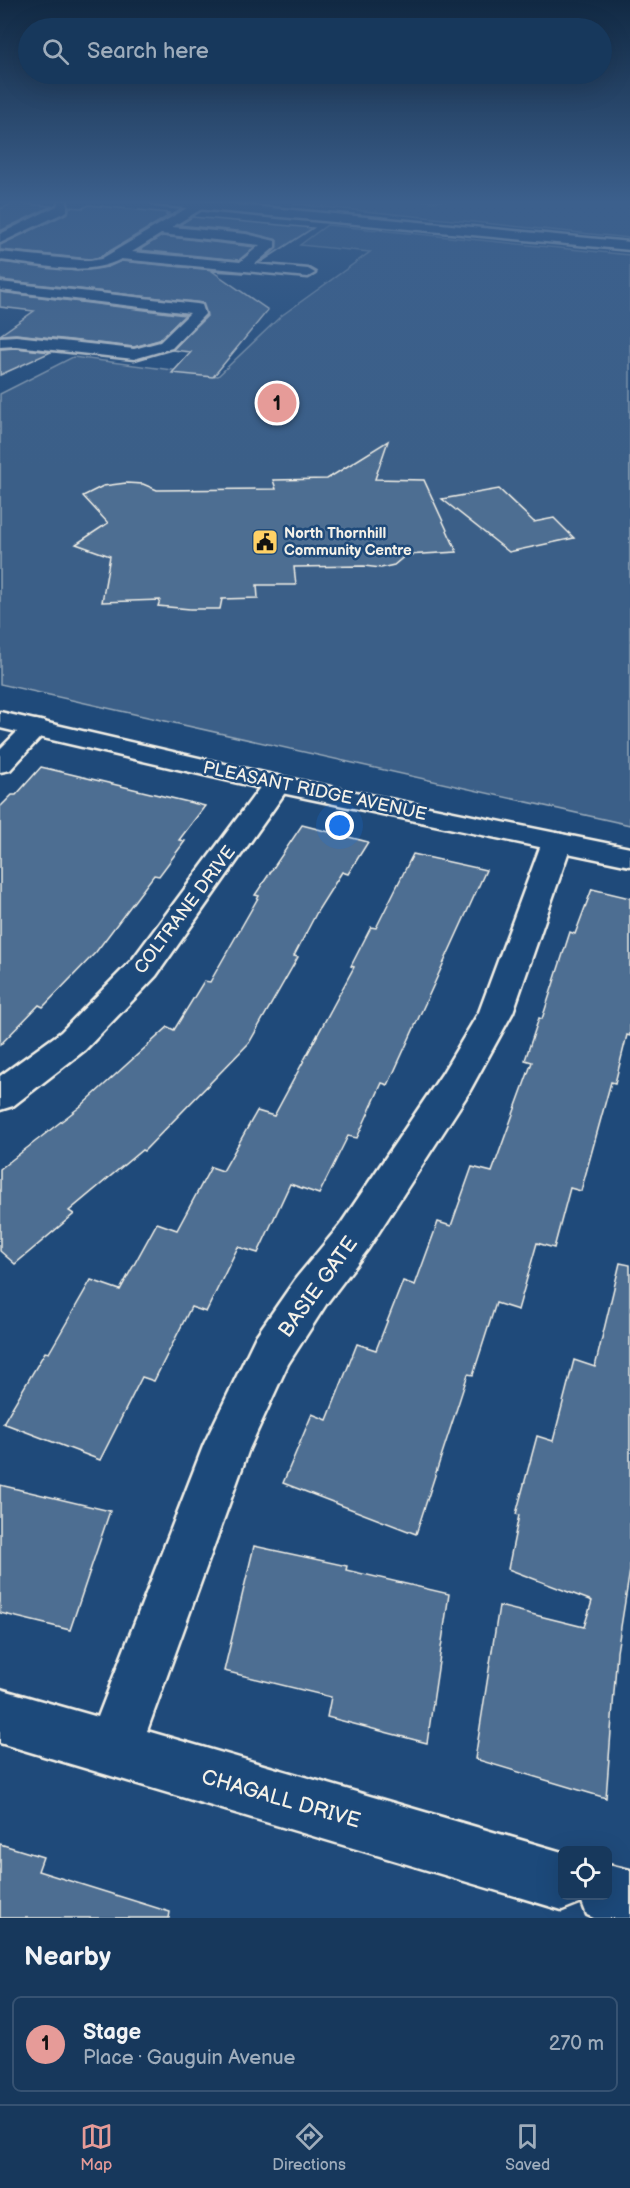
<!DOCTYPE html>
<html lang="en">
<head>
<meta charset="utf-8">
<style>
  :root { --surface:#17385c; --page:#203f62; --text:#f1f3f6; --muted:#9eacbb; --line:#365272; --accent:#e69b98 }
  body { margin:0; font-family:"Balsamiq Sans",sans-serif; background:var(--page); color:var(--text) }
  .controls { position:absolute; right:18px; bottom:18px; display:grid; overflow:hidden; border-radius:9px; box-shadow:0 6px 24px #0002 }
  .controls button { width:54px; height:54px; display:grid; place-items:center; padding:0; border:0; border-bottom:2px solid var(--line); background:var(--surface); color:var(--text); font:30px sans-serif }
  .you { position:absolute; left:340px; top:826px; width:21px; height:21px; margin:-15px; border:4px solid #fff; border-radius:50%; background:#1a73e8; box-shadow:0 0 0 9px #1a73e833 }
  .badge { display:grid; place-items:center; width:39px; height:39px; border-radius:50%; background:var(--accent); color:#111; font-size:20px; font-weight:700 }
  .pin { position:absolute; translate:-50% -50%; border:3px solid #fff; box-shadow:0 2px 6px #0006 }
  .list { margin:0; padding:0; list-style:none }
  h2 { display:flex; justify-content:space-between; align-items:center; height:78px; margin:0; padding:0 24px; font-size:26px }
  h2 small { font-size:20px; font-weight:400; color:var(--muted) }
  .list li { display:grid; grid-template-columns:39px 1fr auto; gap:18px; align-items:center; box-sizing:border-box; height:96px; margin:0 12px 12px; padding:0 12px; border:2px solid var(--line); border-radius:9px }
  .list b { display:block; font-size:22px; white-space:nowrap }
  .list p { margin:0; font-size:20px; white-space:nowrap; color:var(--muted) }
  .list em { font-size:20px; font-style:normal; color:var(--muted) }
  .icon { flex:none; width:33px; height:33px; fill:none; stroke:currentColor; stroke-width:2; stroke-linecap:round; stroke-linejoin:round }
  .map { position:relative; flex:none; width:630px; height:1918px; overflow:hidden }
  .search { position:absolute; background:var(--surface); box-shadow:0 6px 24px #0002; left:18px; right:18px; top:18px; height:66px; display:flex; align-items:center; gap:15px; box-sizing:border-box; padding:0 21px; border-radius:33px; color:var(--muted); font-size:22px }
  .sheet { height:186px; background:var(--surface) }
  nav { display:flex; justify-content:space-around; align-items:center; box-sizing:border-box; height:84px; border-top:2px solid var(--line); background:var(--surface); font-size:16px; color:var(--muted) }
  nav a { display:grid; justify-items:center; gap:3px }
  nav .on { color:var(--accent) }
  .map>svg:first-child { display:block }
</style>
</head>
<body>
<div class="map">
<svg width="630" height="1918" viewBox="0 0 630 1918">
  <rect width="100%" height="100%" fill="#1f4a7a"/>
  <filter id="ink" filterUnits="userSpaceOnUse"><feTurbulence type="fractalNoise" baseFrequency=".0167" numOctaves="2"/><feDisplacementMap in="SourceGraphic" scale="12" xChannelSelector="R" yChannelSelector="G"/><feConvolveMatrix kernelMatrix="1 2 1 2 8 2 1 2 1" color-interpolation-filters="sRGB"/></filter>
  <g filter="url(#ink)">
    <g fill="#3a5f88" stroke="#97a8b8" stroke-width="1.5">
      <polygon points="296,201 630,201 630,238 294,204"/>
      <polygon points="327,225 630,255 630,825 0,684 0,394 73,357 218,376 281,316 370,252 300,245"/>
    </g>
    <g fill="#4d6e92" stroke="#f4f1e8" stroke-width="1.5">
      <polygon points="14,203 52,206 0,231 0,209"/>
      <polygon points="89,205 169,213 165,215 170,215 100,257 90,259 0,250 0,245 68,213 69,207 83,208"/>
      <polygon points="192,217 313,228 261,262 276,249 277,240 247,232 179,225"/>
      <polygon points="162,236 255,247 239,260 139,250"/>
      <polygon points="121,261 244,273 212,271 268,310 213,377 172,373 191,352 172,350 207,316 202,303 0,280 0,262 77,271 108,267"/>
      <polygon points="0,292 185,315 159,340 134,347 16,334 0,335 34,311 0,307"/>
      <polygon points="16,348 51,352 0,375 0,349"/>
      <polygon points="388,441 375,479 424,480 457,552 406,555 394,565 381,568 364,566 294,567 296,585 257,585 258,598 222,599 220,609 190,609 158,606 160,600 102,602 110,556 76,544 108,523 83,496 103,486 126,483 143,484 157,490 276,489 273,480 327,479"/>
      <polygon points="499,489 534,522 554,518 574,538 509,552 442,499"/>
      <polygon points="41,767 205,806 179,840 185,841 159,876 154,875 96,952 43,1007 39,1005 0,1045 0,807 12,795 16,795"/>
      <polygon points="302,825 368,842 348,874 342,872 318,910 294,956 298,957 249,1043 144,1151 142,1150 69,1211 74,1214 15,1264 0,1251 0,1169 81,1106 168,1027 174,1030 204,981 210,982 259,896 255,895"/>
      <polygon points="413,854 486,870 388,1085 382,1083 357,1138 348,1136 319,1194 290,1184 258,1253 238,1247 206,1312 191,1307 154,1381 142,1377 100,1460 3,1423 45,1352 49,1353 91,1280 120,1290 157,1223 177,1230 211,1167 223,1171 257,1111 274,1116 354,967 351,966 371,927 376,928"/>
      <polygon points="592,889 630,898 630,1036 627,1035 615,1083 611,1082 581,1191 570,1188 554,1248 537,1243 518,1310 496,1303 473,1375 468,1374 416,1534 283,1483 312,1414 327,1420 357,1344 376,1350 403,1281 415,1285 438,1222 451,1226 472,1167 492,1172 532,1062 525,1060 539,1018 542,1019 570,932 575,934"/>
      <polygon points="620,1263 630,1265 630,1570 617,1652 606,1798 475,1759 499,1606 584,1627 592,1601 508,1569 519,1515 516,1514 537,1436 553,1441 574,1360 595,1367"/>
      <polygon points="0,1485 110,1511 70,1630 0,1613"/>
      <polygon points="254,1546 347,1566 346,1570 449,1594 427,1743 327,1717 331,1697 224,1671"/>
      <polygon points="0,1844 43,1857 38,1871 170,1912 169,1918 0,1918"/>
    </g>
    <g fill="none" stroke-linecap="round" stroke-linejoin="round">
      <defs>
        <g id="street">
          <polygon points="59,201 67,201 67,211 0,243 0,234 57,206"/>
          <path d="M199 201 205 205 203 208 172 227 246 234 275 241V247L255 264 308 269 315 273 308 277 121 259C86 278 38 264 0 260V252L90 261 101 259ZM161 234 260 245 240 262 132 252Z"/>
          <polygon points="0,282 197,304 202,305 205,314 172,348 134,359 16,346 0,347 0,337 16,336 134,349 160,342 190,313 0,290"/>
          <polygon points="36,720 45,722 49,728 10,770 0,772 0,749 27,722"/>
          <polygon points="277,776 287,778 291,784 156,976 85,1050 13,1106 0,1110 0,1076 61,1032 132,960 267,778"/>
          <polygon points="557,833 568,836 572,842 513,1012 468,1094 368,1249 327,1303 288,1364 249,1449 147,1731 562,1852 562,1896 608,1896 608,1865 630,1870 630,1918 594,1918 587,1915 582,1902 562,1910 0,1743 0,1689 98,1717 204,1444 256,1336 297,1277 340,1225 442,1074 479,1012 542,842 546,836"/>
        </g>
        <g id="secondary">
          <polygon points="149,201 197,201 630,242 630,250 155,205"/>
          <polygon points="0,712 277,776 630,848 630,866 277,792 0,728"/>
        </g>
      </defs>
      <use href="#street" stroke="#f4f1e8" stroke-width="5"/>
      <use href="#secondary" stroke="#f4f1e8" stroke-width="5"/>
      <use href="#street" fill="#1f4a7a" fill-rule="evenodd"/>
      <use href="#secondary" fill="#1f4a7a" fill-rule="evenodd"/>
    </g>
  </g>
  <linearGradient id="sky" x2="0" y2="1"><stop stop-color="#112943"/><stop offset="0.43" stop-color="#3c608d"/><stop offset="1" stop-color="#3c608d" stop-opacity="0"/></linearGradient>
  <rect width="630" height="470" fill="url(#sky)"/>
  <defs>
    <symbol id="civic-square" viewBox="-11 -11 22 22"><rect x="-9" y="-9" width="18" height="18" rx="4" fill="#ffd166" stroke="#1f4a7a"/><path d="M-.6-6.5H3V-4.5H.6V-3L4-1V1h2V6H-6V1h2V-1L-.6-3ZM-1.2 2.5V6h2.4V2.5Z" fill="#111"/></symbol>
  </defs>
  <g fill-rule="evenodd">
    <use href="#civic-square" x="250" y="527" width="30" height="30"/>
  </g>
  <g text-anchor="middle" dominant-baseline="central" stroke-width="5" stroke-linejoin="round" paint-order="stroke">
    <g font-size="15" font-weight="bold" fill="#f4f1e8" stroke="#1f4a7a" text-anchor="start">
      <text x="284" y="533">North Thornhill<tspan x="284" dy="17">Community Centre</tspan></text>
    </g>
    <g font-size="18" fill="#f4f1e8" stroke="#1f4a7a">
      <text transform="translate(315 791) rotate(12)">PLEASANT RIDGE AVENUE</text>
      <text transform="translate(185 910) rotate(-53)">COLTRANE DRIVE</text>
    </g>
    <g font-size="21" fill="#f4f1e8" stroke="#1f4a7a">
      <text transform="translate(318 1287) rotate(-54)">BASIE GATE</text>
      <text transform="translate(281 1799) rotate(16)">CHAGALL DRIVE</text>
    </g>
  </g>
</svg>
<div class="controls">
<button><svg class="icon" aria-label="locate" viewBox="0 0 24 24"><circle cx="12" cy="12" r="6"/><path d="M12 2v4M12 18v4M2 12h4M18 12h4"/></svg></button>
</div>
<div class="you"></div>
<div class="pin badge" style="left:277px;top:403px">1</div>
<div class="search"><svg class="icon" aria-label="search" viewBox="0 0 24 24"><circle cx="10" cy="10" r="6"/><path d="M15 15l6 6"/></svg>Search here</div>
</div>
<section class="sheet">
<h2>Nearby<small></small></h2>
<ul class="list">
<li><span class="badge">1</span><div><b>Stage</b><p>Place · Gauguin Avenue</p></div><em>270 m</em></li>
</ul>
</section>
<nav>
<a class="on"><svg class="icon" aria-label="map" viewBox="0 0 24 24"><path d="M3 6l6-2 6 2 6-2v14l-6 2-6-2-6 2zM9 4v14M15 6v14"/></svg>Map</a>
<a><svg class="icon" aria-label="directions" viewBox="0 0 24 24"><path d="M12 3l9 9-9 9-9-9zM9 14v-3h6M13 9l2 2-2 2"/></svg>Directions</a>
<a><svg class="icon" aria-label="saved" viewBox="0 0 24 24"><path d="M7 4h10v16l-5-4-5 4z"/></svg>Saved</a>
</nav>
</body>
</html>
